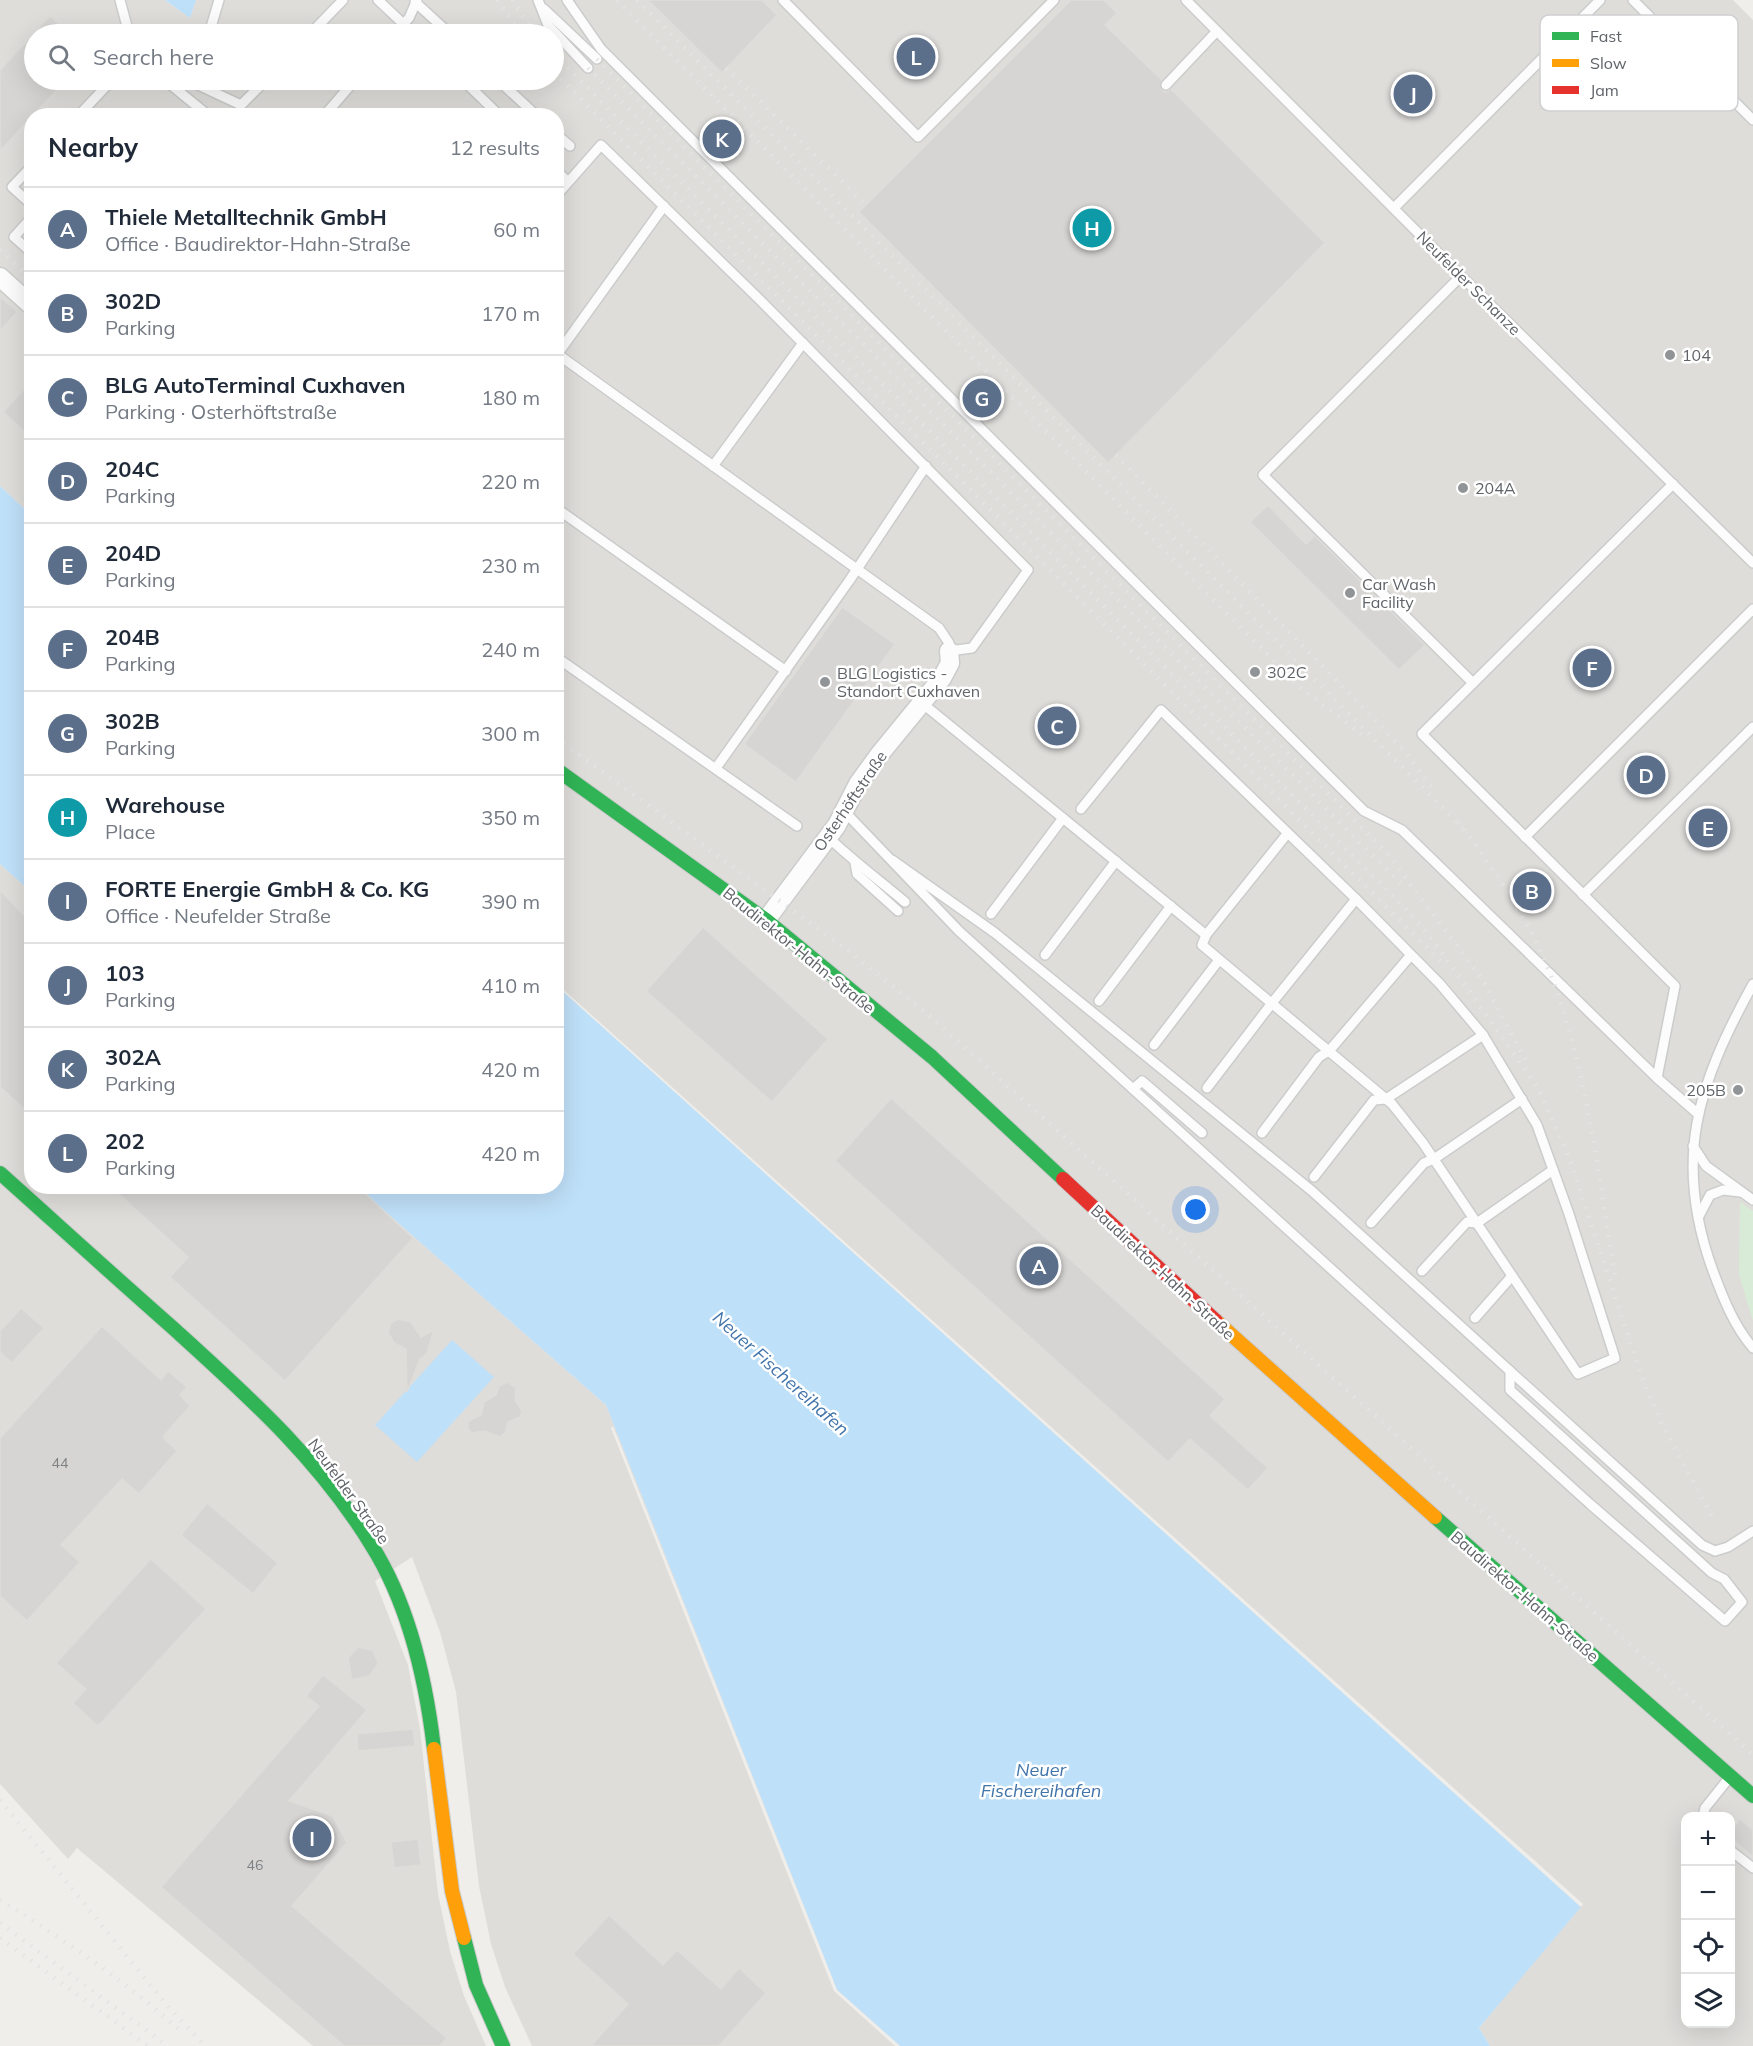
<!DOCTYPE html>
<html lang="en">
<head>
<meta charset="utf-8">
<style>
  :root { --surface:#fff; --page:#f6f6f7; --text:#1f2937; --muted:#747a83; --line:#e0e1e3; --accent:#919496 }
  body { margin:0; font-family:Mulish,sans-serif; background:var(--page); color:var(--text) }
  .controls { position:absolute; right:18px; bottom:18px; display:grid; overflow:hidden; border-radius:12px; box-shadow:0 6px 24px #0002 }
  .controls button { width:54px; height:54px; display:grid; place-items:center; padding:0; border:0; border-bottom:2px solid var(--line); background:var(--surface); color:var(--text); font:30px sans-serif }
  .you { position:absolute; left:1196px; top:1210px; width:21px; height:21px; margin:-15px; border:4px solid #fff; border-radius:50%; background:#1a73e8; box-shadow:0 0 0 9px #1a73e833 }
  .badge { display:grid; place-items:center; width:39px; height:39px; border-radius:50%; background:var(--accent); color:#fff; font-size:20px; font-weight:700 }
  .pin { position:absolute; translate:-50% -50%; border:3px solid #fff; box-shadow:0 2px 6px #0006 }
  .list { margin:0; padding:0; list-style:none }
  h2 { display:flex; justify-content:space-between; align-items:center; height:78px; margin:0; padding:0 24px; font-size:26px }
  h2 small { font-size:20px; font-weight:400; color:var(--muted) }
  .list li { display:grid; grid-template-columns:39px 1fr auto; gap:18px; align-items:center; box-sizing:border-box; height:84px; padding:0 24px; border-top:2px solid var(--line) }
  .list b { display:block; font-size:22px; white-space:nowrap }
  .list p { margin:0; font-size:20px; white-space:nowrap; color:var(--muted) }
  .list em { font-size:20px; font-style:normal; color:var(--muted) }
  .icon { flex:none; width:33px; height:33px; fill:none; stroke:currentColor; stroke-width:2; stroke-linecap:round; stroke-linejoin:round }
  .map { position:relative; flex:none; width:1753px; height:2046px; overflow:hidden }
  .search { position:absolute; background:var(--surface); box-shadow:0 6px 24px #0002; left:24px; top:24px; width:540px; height:66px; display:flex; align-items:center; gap:15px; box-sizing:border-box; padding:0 21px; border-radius:33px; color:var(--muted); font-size:22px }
  .panel { position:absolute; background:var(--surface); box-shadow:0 6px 24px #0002; left:24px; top:108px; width:540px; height:1086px; border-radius:24px }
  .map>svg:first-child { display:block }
</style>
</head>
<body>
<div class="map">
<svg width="1753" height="2046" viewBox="0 0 1753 2046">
  <rect width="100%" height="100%" fill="#efeeea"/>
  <g fill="#dfddda" fill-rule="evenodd">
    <path d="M0 0H165L190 18 196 0H1733L1753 20V2046H1490L1479 2028 1580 1906 557 986 556 116H32L31 515 0 486ZM34 34H554V80H34ZM1686 1816H1730V2024H1686Z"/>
    <polygon points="0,864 31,892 32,1186 357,1187 606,1405 837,1990 900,2046 532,2046 505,1987 491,1944 479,1886 456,1692 440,1632 412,1557 375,1581 408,1665 420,1729 438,1894 450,1951 464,1996 486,2046 313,2046 77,1848 68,1859 0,1784"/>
  </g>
  <polygon fill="#d8ebd6" points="1740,1202 1753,1211 1753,1321 1739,1275"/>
  <g fill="#bfe0f9">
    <polygon points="165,0 196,0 190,18"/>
    <polygon points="0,486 31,515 31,892 0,864"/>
    <polygon points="557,986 1581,1907 1479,2028 1490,2046 900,2046 837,1990 606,1405 357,1187 556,1186"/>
    <polygon points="452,1340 494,1377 417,1462 375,1425"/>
  </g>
  <g fill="#efeeea">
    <polygon points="556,983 1583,1904 1581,1907 557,986"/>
    <polygon points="613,1426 837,1990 900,2046 895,2046 834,1991 611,1428"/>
  </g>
  <g fill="#d6d5d3" stroke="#deddd9" stroke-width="1.5">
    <polygon points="648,0 762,0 777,15 722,73"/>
    <polygon points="1071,0 1104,0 1117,13 1105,25 1162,80 1161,89 1165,92 1171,89 1325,243 1108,463 859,212"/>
    <polygon points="50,16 70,34 34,34 34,80 66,80 0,151 0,70"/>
    <polygon points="0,296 17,312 0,331"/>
    <polygon points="32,381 32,438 3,412"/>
    <polygon points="1268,505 1306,544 1315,536 1425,645 1399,670 1250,522"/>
    <polygon points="842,607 895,644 796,782 744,744"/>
    <polygon points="0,890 32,924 32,1116 0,1087"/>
    <polygon points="703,927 828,1039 772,1102 646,991"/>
    <polygon points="891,1098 1225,1399 1210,1416 1268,1468 1248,1490 1190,1439 1168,1462 835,1161"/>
    <polygon points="110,1186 357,1186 413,1238 285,1381 170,1277 188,1257"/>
    <polygon points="21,1308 44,1328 12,1363 0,1352 0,1331"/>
    <polygon points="398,1319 411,1322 421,1337 434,1330 427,1353 420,1359 407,1392 406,1349 394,1343 388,1332 391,1323"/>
    <polygon points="102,1326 161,1380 168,1371 187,1387 180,1395 190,1406 163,1437 177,1451 139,1494 122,1479 61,1545 80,1562 27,1621 0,1596 0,1438"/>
    <polygon points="507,1382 516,1388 515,1400 522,1411 520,1417 508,1422 505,1433 500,1437 485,1431 472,1433 468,1429 468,1421 481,1415 484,1402 496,1395 499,1386"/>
    <polygon points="207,1503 278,1563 253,1594 181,1535"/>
    <polygon points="151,1559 206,1609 98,1726 73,1703 86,1689 56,1663"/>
    <polygon points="358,1647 373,1650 378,1664 369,1676 352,1680 348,1658"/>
    <polygon points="323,1675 367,1710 289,1801 333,1816 347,1843 292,1906 447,2038 440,2046 344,2046 161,1887 319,1706 306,1696"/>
    <polygon points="413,1729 415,1746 358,1751 357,1734"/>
    <polygon points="1740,1819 1753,1830 1753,1857 1731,1838 1731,1830"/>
    <polygon points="418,1839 421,1865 394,1868 391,1842"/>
    <polygon points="609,1915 663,1965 677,1950 721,1989 739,1968 766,1993 719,2046 591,2046 628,2004 573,1954"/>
  </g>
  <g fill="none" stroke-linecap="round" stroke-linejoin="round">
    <defs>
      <g id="lane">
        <polyline points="120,0 129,34"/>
        <polyline points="378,0 414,34"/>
        <polyline points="538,0 548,25 588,68"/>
        <polyline points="567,0 601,49 1364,811 1402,830 1657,1078 1697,1113"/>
        <polyline points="783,0 918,137 1054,0"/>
        <polyline points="1186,0 1461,276 1753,563"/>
        <polyline points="1633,0 1753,120"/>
        <polyline points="415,2 450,34"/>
        <polyline points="544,9 597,59"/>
        <polyline points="209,34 219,0"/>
        <polyline points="310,34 343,0"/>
        <polyline points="394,34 409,18 417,0"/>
        <polyline points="165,80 209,116"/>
        <polyline points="463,80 500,116"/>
        <polyline points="498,80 537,116"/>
        <polyline points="194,83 241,105 266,80"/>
        <polyline points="1166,85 1217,31"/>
        <polyline points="78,116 112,80"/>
        <polyline points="324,116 355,80"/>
        <polyline points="556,134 570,146"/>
        <polyline points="32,166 12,187 32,205"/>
        <polyline points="556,170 567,181"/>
        <polyline points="556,196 601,145 760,300 1028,570 972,648 949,651 949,643 939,628 556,353"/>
        <polyline points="1394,208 1600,0"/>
        <polyline points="32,217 14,237 32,253"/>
        <polyline points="1461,276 1263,475 1473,683"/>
        <polyline points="556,356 664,206"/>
        <polyline points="713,466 803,343"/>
        <polyline points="556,508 786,671"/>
        <polyline points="556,657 797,826"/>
        <polyline points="922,703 1206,935 1287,834"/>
        <polyline points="716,768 849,581 926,466"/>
        <polyline points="1081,809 1161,710 1356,899 1440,984 1483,1035 1537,1125 1569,1214 1615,1358 1578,1374 1423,1143 1392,1104 1202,945 1206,935"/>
        <polyline points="844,811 959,931 1590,1504 1725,1621 1742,1602 1724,1579 1712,1573 1510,1390 1510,1371 1312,1191 995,933 892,860"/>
        <path d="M828 837C852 860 879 880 905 902"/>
        <polyline points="1525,837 1753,609"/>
        <polyline points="855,863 857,874 898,911"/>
        <polyline points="1583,895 1753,727"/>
        <polyline points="991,914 1063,818"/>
        <polyline points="1045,955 1116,861"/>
        <path d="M1753 984C1698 1084 1672 1159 1713 1271 1723 1298 1734 1326 1753 1348"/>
        <polyline points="1099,1001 1171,906"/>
        <polyline points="1154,1045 1219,960"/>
        <polyline points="1657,1078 1675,986 1422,734 1673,484"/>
        <polyline points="1207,1088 1272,1003 1356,899"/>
        <polyline points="1133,1089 1142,1081 1202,1133"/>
        <polyline points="1262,1133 1319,1057 1329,1051 1411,955"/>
        <polyline points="1693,1146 1706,1166 1753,1200"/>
        <polyline points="1314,1177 1374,1100 1386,1099 1483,1035"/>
        <polyline points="1699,1216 1710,1195 1723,1190 1740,1192"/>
        <polyline points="1371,1223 1424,1163 1434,1159 1522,1099"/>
        <polyline points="1422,1271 1467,1222 1477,1223 1553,1170"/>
        <polyline points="1475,1318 1512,1276"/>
        <polyline points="1510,1371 1702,1545 1715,1551 1728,1547 1753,1531"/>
        <polyline points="1703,1816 1705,1808 1729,1778"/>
        <polyline points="1730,1850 1753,1868"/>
      </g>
      <g id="street">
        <polyline points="0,277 32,306"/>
        <polyline points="766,920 837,825 858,784 879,755 942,678 950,663 949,651"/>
      </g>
      <g id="fast">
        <polyline points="556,769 766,920 932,1057 1063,1179"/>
        <path d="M0 1173C58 1225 115 1277 173 1328 248 1396 319 1459 372 1546 409 1605 426 1680 434 1749"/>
        <polyline points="1435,1517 1753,1796"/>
        <polyline points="464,1938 476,1985 503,2046"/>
      </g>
      <g id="slow">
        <polyline points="1216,1321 1435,1517"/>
        <polyline points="434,1749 452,1891 464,1938"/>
      </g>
      <polyline id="jam" points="1063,1179 1216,1321"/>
    </defs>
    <use href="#lane" stroke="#cbcccc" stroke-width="12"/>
    <use href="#street" stroke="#cbcccc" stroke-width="21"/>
    <use href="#fast" stroke="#cacacb" stroke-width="16"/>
    <use href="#slow" stroke="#cacacb" stroke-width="16"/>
    <use href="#jam" stroke="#cacacb" stroke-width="16"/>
    <use href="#lane" stroke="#fdfcfc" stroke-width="9"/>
    <use href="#street" stroke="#fdfcfc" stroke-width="18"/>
    <use href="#fast" stroke="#30b455" stroke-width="14"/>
    <use href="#slow" stroke="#ff9f0a" stroke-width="14"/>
    <use href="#jam" stroke="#e5322d" stroke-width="14"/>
    <g stroke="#e4e4e4" stroke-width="4.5" stroke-dasharray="1.5 8" stroke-linecap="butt">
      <polyline points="497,0 521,34"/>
      <polyline points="512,0 535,34"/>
      <polyline points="617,0 1301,688 1365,737"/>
      <polyline points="637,0 1463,828"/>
      <polyline points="554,54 1407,910 1435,943 1538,1088 1570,1160 1642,1378 1661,1423 1714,1520"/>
      <polyline points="597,59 1386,852 1482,979 1526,1061"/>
      <polyline points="588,68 1403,886"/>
      <polyline points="726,68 866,205"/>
      <polyline points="554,72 1443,964"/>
      <polyline points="0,250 32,279"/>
      <polyline points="1116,455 1372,717 1407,754 1433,789"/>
      <polyline points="556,738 854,955 932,1018 1753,1755"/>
      <path d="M1458 822C1494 869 1528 919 1550 973 1587 1067 1598 1176 1615 1275"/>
      <polyline points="0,1800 164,2002 205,2046"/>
      <path d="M0 1900C65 1940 127 1982 184 2034"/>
      <polyline points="0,1923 168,2046"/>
      <polyline points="0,1938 148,2046"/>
    </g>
  </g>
  <g fill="#919496" stroke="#fff" stroke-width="2">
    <circle cx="1670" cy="355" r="6"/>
    <circle cx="1463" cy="488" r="6"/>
    <circle cx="1350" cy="593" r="6"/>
    <circle cx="1255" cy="672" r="6"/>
    <circle cx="825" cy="682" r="6"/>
    <circle cx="1738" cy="1090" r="6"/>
  </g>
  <g text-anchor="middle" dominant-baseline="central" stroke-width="5" stroke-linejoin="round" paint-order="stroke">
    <g font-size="14" fill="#7e8184">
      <text x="60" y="1463">44</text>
      <text x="255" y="1865">46</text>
    </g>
    <g font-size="16" fill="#5f6368" stroke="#fff">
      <text transform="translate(1469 283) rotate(45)">Neufelder Schanze</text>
      <text transform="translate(850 801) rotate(-56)">Osterhöftstraße</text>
      <text transform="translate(799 950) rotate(39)">Baudirektor-Hahn-Straße</text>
      <text transform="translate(1163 1272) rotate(43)">Baudirektor-Hahn-Straße</text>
      <text transform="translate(349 1491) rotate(54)">Neufelder Straße</text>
      <text transform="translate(1525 1596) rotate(41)">Baudirektor-Hahn-Straße</text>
    </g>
    <g font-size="16" fill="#5f6368" stroke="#fff" text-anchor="start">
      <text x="1682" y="355">104</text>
      <text x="1475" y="488">204A</text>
      <text x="1362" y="584">Car Wash<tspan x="1362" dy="18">Facility</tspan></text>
      <text x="1267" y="672">302C</text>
      <text x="837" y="673">BLG Logistics -<tspan x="837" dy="18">Standort Cuxhaven</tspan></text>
      <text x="1726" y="1090" text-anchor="end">205B</text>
    </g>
    <g font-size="18" font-style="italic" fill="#4174aa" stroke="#fff">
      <text transform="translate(781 1373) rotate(42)">Neuer Fischereihafen</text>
      <text x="1041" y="1769">Neuer<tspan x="1041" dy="21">Fischereihafen</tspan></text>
    </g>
  </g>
  <rect x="1540" y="15" width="198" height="96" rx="9" fill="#fff" stroke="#cfd0d2" stroke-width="1.5"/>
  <rect x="1552" y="32" width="27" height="8" fill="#30b455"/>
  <rect x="1552" y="59" width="27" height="8" fill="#ff9f0a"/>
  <rect x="1552" y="86" width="27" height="8" fill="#e5322d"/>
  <g font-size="16" fill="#5f6368">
    <text x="1590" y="42">Fast</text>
    <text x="1590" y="69">Slow</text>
    <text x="1590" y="96">Jam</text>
  </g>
</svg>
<div class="controls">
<button>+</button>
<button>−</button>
<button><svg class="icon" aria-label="locate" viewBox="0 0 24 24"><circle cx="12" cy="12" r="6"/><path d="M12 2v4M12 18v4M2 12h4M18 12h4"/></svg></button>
<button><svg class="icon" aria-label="layers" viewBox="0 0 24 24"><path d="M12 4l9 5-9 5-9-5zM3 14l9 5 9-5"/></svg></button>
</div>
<div class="you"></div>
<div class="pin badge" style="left:1039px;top:1266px;background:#5c6f8a">A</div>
<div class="pin badge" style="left:1532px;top:891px;background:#5c6f8a">B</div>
<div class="pin badge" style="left:1057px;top:726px;background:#5c6f8a">C</div>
<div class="pin badge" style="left:1646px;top:775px;background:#5c6f8a">D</div>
<div class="pin badge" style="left:1708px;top:828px;background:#5c6f8a">E</div>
<div class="pin badge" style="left:1592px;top:668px;background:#5c6f8a">F</div>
<div class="pin badge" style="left:982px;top:398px;background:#5c6f8a">G</div>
<div class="pin badge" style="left:1092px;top:228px;background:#0f9aa8">H</div>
<div class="pin badge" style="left:312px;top:1838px;background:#5c6f8a">I</div>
<div class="pin badge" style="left:1413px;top:94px;background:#5c6f8a">J</div>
<div class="pin badge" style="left:722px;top:139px;background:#5c6f8a">K</div>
<div class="pin badge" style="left:916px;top:57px;background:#5c6f8a">L</div>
<div class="search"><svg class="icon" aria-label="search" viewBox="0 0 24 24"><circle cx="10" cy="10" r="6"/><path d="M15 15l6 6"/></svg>Search here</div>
<section class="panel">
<h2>Nearby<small>12 results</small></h2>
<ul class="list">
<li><span class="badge" style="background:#5c6f8a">A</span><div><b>Thiele Metalltechnik GmbH</b><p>Office · Baudirektor-Hahn-Straße</p></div><em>60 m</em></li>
<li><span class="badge" style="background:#5c6f8a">B</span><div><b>302D</b><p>Parking</p></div><em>170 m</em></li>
<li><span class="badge" style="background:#5c6f8a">C</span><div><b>BLG AutoTerminal Cuxhaven</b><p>Parking · Osterhöftstraße</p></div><em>180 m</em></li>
<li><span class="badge" style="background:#5c6f8a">D</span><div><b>204C</b><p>Parking</p></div><em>220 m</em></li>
<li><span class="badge" style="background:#5c6f8a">E</span><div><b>204D</b><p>Parking</p></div><em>230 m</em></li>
<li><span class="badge" style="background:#5c6f8a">F</span><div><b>204B</b><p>Parking</p></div><em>240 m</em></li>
<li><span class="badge" style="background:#5c6f8a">G</span><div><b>302B</b><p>Parking</p></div><em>300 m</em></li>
<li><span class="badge" style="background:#0f9aa8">H</span><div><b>Warehouse</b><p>Place</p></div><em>350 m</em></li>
<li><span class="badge" style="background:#5c6f8a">I</span><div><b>FORTE Energie GmbH &amp; Co. KG</b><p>Office · Neufelder Straße</p></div><em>390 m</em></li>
<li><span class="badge" style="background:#5c6f8a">J</span><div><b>103</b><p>Parking</p></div><em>410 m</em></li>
<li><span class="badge" style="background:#5c6f8a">K</span><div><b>302A</b><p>Parking</p></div><em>420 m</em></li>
<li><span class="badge" style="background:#5c6f8a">L</span><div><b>202</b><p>Parking</p></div><em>420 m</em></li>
</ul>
</section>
</div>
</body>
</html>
